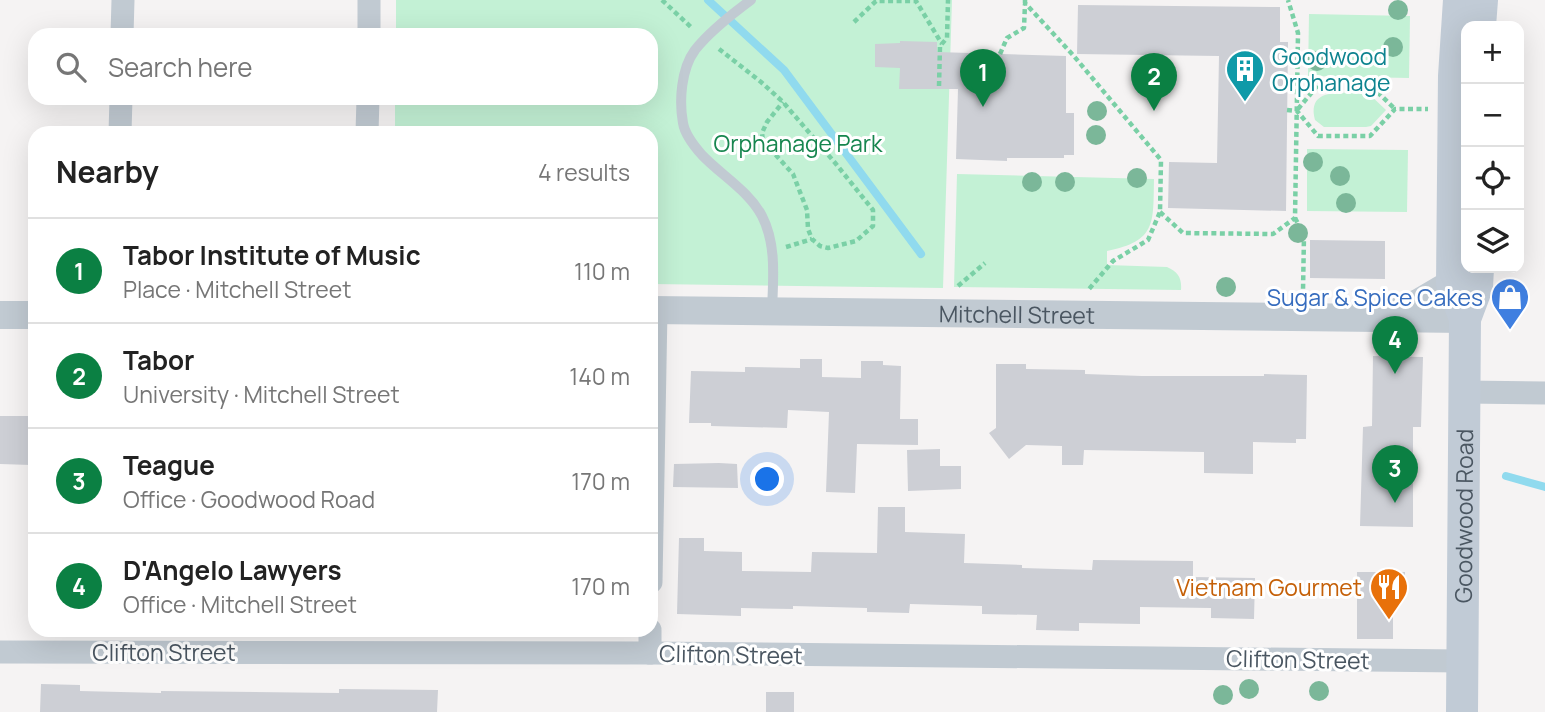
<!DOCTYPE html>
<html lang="en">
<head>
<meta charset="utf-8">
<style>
  :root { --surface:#fff; --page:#f6f6f6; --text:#222; --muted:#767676; --line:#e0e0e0; --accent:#0b8043 }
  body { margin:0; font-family:Manrope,sans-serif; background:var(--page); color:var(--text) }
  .controls { position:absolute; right:21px; top:21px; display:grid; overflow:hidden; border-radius:14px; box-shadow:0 7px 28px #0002 }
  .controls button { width:63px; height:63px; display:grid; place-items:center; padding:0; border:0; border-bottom:2px solid var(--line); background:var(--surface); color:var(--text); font:35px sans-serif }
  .you { position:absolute; left:768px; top:480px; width:24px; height:24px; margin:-18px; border:5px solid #fff; border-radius:50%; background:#1a73e8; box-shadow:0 0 0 10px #1a73e833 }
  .badge { display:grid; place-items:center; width:46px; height:46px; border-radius:50%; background:var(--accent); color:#fff; font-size:23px; font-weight:700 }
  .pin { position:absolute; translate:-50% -58px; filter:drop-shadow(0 2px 4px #0008) }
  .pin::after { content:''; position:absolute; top:37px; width:24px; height:21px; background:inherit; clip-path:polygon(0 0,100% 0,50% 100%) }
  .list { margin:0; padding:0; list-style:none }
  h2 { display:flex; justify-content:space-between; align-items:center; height:91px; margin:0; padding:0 28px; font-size:30px }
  h2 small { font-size:23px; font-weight:400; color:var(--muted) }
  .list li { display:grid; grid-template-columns:46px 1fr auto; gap:21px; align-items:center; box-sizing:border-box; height:105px; padding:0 28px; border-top:2px solid var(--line) }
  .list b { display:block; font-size:26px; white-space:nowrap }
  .list p { margin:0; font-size:23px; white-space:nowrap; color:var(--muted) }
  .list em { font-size:23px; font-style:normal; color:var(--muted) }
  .icon { flex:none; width:38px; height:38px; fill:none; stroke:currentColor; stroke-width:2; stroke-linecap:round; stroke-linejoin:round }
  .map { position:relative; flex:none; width:1545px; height:712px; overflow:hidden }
  .search { position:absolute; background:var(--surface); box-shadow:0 7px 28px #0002; left:28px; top:28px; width:630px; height:77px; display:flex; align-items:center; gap:18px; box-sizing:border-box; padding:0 24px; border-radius:21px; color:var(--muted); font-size:26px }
  .panel { position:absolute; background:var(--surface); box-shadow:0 7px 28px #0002; left:28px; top:126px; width:630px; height:511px; border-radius:21px }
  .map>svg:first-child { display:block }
</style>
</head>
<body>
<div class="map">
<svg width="1545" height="712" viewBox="0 0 1545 712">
  <rect width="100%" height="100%" fill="#f5f3f3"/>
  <g fill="#c3f1d5">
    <polygon points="396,0 952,0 943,288 651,284 651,133 395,133 395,98 651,98 651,35 396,35"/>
    <polygon points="1309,14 1410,16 1409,78 1308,76"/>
    <path d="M1368 93 1386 110 1371 126 1366 127H1324L1315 120C1306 85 1345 94 1368 93Z"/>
    <polygon points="1307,149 1408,150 1407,212 1307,211"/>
    <path d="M957 174 1154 179C1153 223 1157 241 1107 251V265L1167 267C1178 272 1182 278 1181 290L954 287Z"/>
  </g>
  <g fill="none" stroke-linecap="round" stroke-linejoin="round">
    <g stroke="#90daee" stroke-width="8">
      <polyline points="708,0 784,70 921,254"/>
      <polyline points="1506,476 1545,487"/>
    </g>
  </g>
  <g fill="#cdcfd5">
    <polygon points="1078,5 1280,7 1280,42 1288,42 1286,211 1168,208 1169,162 1217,163 1219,56 1077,54"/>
    <polygon points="900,41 937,42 937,52 1066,56 1066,113 1074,113 1074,155 1064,155 1064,158 1007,158 1007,161 956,159 958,89 899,89 900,68 875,67 875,44 900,43"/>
    <polygon points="1310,240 1385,241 1385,279 1310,278"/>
    <polygon points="1373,356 1423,357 1421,427 1413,427 1413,527 1360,526 1363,427 1372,426"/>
    <polygon points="800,359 822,359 822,377 861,378 861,361 883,361 883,365 901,366 900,419 918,419 918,445 857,444 855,493 826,492 829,412 788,410 787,428 711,426 711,423 689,423 691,371 745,372 745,367 800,368"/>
    <polygon points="996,364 1026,364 1026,369 1085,370 1085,374 1142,376 1264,376 1264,374 1307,375 1306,439 1296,439 1296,443 1253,442 1253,474 1204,473 1204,452 1084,450 1083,465 1062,465 1062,446 1026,445 1009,459 989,433 996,428"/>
    <polygon points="0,416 31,416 31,465 0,464"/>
    <polygon points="940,449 940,466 961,466 961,489 908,491 907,450"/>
    <polygon points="719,463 737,464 738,488 673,487 674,464"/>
    <polygon points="878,507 905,507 905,532 965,534 964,563 1022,565 1022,568 1092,570 1093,560 1193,561 1193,577 1255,578 1254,619 1211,618 1211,608 1140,607 1140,624 1079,623 1079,631 1036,630 1037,615 982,614 982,606 910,604 909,613 867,612 867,608 793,606 793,609 741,608 741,616 677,614 679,538 704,538 704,551 742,552 742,571 811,572 812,552 877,553"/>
    <polygon points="1357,572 1405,572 1405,593 1393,594 1393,639 1357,639"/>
    <polygon points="41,684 80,685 80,691 161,693 161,691 339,693 339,689 438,690 437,712 40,712"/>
    <rect x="766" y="692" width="28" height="20"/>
  </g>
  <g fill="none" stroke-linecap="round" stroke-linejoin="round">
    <g stroke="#7ad0a6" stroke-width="4.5" stroke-dasharray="5 3.5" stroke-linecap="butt">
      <polyline points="662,0 693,29"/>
      <polyline points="1025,0 1025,3 1073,55 1161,160 1160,212 1148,240 1113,261 1089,289"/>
      <polyline points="854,22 876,1 916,1 942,44"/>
      <polyline points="719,49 761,82 783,102 836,164 873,210 873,226 856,241 828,248 820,246 812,239 808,229 807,210 793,174 763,141 762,133 767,122 783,102"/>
      <polyline points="1000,54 1007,38 1024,28 1025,4"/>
      <polyline points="939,86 940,46 947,38 948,0"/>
      <polyline points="1298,109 1318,85 1370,85 1395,109"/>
      <polyline points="1287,110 1297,111 1318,136 1370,136 1395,109 1428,109"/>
      <polyline points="1160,212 1183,233 1273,234 1295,218 1298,33 1288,0"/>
      <polyline points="1295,218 1304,235 1303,291"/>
      <polyline points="786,247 812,239"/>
      <polyline points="958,286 985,263"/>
    </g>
    <path stroke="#c1cad2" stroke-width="10" d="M751 0C732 14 710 31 695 50 681 69 679 101 683 123 685 135 694 146 702 155 721 175 749 191 762 216 777 245 773 280 772 311"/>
    <g stroke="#c1cad2" stroke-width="23">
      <polyline points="122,35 123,0"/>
      <polyline points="369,35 369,0"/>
      <polyline points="120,133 121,98"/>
      <polyline points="367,133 368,98"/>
      <polyline points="1465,392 1545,393"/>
      <polyline points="651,582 656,310"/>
      <polyline points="0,652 650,653 1462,661"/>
      <polyline points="650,653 650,630"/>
    </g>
    <g stroke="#c1cad2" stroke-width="28">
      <path id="s1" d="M651 310 1465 319"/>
      <polyline points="1392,314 1418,303 1452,283"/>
      <polyline points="0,315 35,315"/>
    </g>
    <g stroke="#c1cbd6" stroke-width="32">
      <polyline points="1459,0 1454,76 1452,283 1465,319"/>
      <polyline points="1480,26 1482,0"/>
      <path id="s2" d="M1462 712 1465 319 1477 287 1478 268"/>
    </g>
  </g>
  <g fill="#7bb799">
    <circle cx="1398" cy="10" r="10"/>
    <circle cx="1393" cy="47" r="10"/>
    <circle cx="1317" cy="61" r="10"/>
    <circle cx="1097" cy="111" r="10"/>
    <circle cx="1096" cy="135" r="10"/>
    <circle cx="1313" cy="162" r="10"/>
    <circle cx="1340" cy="176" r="10"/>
    <circle cx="1137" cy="178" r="10"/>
    <circle cx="1032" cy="182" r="10"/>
    <circle cx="1065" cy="182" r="10"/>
    <circle cx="1346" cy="203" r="10"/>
    <circle cx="1298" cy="233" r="10"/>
    <circle cx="1226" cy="287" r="10"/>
    <circle cx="1249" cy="689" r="10"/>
    <circle cx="1319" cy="691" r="10"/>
    <circle cx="1223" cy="695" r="10"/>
  </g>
  <defs>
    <symbol id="building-pin" viewBox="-11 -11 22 30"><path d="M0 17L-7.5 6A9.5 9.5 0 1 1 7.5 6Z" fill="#0f9aa8" stroke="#fff"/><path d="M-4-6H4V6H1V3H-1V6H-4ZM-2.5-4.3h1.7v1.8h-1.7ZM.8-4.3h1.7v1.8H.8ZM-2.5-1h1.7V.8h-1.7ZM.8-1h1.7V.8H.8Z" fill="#fff"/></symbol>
    <symbol id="shop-pin" viewBox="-11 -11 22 30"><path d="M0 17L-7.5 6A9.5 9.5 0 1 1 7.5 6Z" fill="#3f7fe0" stroke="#fff"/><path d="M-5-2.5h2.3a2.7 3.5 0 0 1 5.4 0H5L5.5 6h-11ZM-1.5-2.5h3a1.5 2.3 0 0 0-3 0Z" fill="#fff"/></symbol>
    <symbol id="restaurant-pin" viewBox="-11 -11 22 30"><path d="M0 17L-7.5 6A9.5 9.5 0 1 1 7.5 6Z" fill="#e8710a" stroke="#fff"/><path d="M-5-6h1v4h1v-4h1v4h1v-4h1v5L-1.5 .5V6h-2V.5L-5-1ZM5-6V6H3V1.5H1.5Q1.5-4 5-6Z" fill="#fff"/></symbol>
  </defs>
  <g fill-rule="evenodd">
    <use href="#building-pin" x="1223" y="47" width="44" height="60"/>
    <use href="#shop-pin" x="1488" y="275" width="44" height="60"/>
    <use href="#restaurant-pin" x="1367" y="565" width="44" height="60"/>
  </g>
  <g text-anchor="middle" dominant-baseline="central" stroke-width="6" stroke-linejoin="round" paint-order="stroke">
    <g font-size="23" fill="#0d838f" stroke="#fff" text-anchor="start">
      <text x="1272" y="56">Goodwood<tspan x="1272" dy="26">Orphanage</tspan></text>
    </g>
    <g font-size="23" fill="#17864f" stroke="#fff">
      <text x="798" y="143">Orphanage Park</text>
    </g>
    <g font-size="23" fill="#366cbe" stroke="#fff" text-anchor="end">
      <text x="1483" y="297">Sugar &amp; Spice Cakes</text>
    </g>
    <g font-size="23" fill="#4a5661" stroke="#fff">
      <text stroke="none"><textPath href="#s1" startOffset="366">Mitchell Street</textPath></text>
      <text stroke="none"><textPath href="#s2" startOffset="196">Goodwood Road</textPath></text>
      <text x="164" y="652">Clifton Street</text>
      <text transform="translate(731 654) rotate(1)">Clifton Street</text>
      <text transform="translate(1298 659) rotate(1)">Clifton Street</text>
    </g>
    <g font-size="23" fill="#c56008" stroke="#fff" text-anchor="end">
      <text x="1362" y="587">Vietnam Gourmet</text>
    </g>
  </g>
</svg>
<div class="controls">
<button>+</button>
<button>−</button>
<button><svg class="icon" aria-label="locate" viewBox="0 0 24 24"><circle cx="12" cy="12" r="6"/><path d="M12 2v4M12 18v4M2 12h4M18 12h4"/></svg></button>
<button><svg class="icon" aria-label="layers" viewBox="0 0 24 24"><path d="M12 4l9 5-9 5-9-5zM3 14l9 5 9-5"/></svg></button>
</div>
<div class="you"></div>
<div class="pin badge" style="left:983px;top:107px">1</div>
<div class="pin badge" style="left:1154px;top:111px">2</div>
<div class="pin badge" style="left:1395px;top:503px">3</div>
<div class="pin badge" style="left:1395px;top:374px">4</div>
<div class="search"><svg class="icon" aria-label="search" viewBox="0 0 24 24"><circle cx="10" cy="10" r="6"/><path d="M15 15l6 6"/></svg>Search here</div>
<section class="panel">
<h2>Nearby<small>4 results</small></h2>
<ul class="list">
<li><span class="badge">1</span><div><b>Tabor Institute of Music</b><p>Place · Mitchell Street</p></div><em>110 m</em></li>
<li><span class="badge">2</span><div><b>Tabor</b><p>University · Mitchell Street</p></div><em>140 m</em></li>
<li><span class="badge">3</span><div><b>Teague</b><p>Office · Goodwood Road</p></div><em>170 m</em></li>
<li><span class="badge">4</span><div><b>D'Angelo Lawyers</b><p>Office · Mitchell Street</p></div><em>170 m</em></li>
</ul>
</section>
</div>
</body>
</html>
